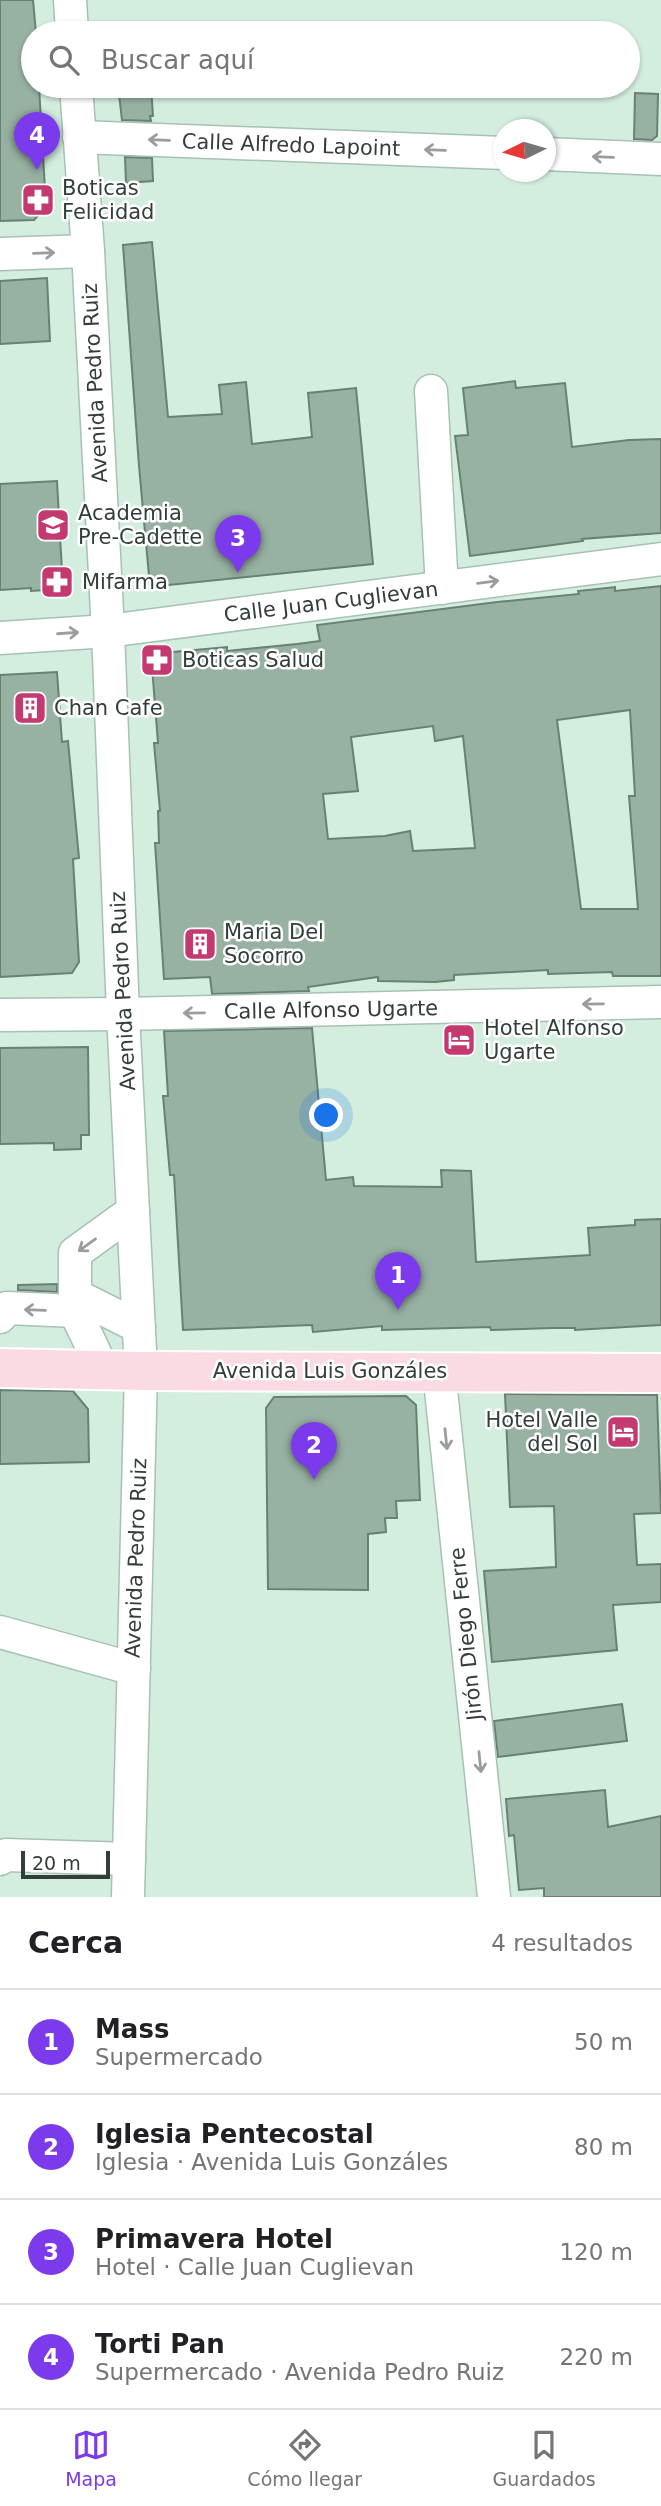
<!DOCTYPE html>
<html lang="es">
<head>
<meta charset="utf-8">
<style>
  :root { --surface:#fff; --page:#f6f6f6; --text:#202124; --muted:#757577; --line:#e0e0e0; --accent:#7c3aed }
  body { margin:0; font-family:"DejaVu Sans",sans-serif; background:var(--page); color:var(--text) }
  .compass { position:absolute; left:493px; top:119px; width:63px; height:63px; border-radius:50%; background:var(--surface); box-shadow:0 2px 5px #0004; rotate:265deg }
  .scale { position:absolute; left:21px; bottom:18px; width:89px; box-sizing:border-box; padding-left:7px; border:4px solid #333e38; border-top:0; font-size:19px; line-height:24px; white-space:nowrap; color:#333e38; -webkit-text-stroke:5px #fff; paint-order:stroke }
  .you { position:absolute; left:327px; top:1116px; width:24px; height:24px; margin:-18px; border:5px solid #fff; border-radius:50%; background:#1a73e8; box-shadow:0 0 0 10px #1a73e833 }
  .badge { display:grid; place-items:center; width:46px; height:46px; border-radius:50%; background:var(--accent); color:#fff; font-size:23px; font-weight:700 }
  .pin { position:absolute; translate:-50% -58px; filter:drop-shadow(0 2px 4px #0008) }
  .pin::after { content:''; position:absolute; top:37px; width:24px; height:21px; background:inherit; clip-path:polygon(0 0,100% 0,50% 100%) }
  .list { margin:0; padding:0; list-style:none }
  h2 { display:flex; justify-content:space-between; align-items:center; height:91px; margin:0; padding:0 28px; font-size:30px }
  h2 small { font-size:23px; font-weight:400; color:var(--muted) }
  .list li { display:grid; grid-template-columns:46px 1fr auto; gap:21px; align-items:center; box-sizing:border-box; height:105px; padding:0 28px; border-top:2px solid var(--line) }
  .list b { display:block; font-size:26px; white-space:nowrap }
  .list p { margin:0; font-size:23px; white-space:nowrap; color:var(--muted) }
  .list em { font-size:23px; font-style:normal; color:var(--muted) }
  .icon { flex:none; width:38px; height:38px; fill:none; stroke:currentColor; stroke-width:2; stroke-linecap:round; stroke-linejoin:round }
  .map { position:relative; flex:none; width:661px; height:1897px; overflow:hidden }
  .search { position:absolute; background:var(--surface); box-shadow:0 2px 5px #0004; left:21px; right:21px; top:21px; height:77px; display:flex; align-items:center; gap:18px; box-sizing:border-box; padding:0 24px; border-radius:38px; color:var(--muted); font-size:26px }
  .sheet { height:511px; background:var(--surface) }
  nav { display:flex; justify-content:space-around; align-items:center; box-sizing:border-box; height:98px; border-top:2px solid var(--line); background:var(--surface); font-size:19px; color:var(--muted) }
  nav a { display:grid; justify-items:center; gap:4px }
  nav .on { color:var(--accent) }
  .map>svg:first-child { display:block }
</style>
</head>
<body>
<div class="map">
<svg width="661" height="1897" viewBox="0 0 661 1897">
  <rect width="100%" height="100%" fill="#d3eedf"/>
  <g fill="#97b1a3" stroke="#688174" stroke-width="2" fill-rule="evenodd">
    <polygon points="0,0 33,0 36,33 33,33 33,86 39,86 46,207 34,220 0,221"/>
    <polygon points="118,86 151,86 153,116 150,116 151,121 122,120"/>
    <polygon points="635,93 658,94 657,136 652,140 634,139"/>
    <polygon points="125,157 152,158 153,181 126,183"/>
    <polygon points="152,242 168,417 222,414 219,385 246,382 252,444 312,437 308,393 356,388 373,564 150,587 139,466 123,245"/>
    <polygon points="47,278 50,341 0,344 0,281"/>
    <polygon points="515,381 516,388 565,383 572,447 629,440 661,439 661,533 582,539 583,541 470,556 455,436 468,435 463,388"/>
    <polygon points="57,481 63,589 31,591 31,588 0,590 0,484"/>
    <path d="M661 586V976H613L612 972 548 974V970L454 975V980L435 982 378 981V977L308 987 309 991 212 994 210 977 164 979 155 843H159L158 811H160L154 743H158L151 654 227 647V651L297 644 320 641 317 625 497 602 579 594 578 591 615 587V591ZM630 710 635 796H629L638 909H581L557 720ZM433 726 435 741 463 736 475 848 413 851 410 831 385 836 328 839 323 794 358 791 351 737Z"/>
    <polygon points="57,672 62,742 68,741 79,858 73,859 79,962 72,973 0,977 0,675"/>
    <polygon points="312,1028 326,1180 353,1177 354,1186 442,1187 441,1170 471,1171 476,1262 590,1255 588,1228 635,1225 635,1220 661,1219 661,1325 575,1330 575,1328 552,1328 491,1330 490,1327 382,1330 382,1326 313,1332 312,1325 183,1330 174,1175 170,1175 163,1096 168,1096 164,1031"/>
    <polygon points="88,1047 89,1135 81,1135 81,1149 54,1150 54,1143 0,1144 0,1048"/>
    <polygon points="57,1284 57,1292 18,1290 18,1285"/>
    <polygon points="0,1390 73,1391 88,1409 89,1462 0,1464"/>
    <polygon points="505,1394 657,1395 661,1513 634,1514 637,1565 661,1564 661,1602 613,1605 617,1650 492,1662 484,1571 556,1567 554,1506 510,1507"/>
    <polygon points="406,1396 416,1405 420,1500 396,1501 397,1518 385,1518 386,1532 368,1534 368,1590 268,1589 266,1408 274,1397"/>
    <polygon points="622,1704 627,1741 498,1757 494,1721"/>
    <polygon points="605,1790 608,1827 661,1816 661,1897 544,1897 544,1888 519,1890 514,1835 509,1836 506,1799"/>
  </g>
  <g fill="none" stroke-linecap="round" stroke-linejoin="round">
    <defs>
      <g id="minor">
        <polyline points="70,0 72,33"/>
        <polyline points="76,86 88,251 108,631 123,1014 141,1371 128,1897"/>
        <polyline points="79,137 504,153"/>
        <polyline points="546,154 661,159"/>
        <polyline points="0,254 88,251"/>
        <polyline points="431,391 442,588"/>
        <polyline points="0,638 108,631 661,559"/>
        <polyline points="0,1015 123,1014 661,1002"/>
        <polyline points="75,1295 139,1327"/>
        <polyline points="0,1317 7,1308 75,1311"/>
        <polyline points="103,1370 75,1311 75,1253 133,1211"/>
        <polyline points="439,1371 494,1897"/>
        <polyline points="0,1632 134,1669"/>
        <polyline points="0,1859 6,1855 129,1859"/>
      </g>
      <polyline id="major" points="0,1368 141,1371 661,1373"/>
    </defs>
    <use href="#minor" stroke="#a7c1b4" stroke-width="35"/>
    <use href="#major" stroke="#fff" stroke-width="42"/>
    <use href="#minor" stroke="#fff" stroke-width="32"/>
    <use href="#major" stroke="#fbdbe3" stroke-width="38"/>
  </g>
  <defs><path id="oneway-shaft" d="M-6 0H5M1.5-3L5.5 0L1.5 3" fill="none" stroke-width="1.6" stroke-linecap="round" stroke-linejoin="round" transform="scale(1.75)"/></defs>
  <g stroke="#999e9c">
    <use href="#oneway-shaft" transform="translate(159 140) rotate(-178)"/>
    <use href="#oneway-shaft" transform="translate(435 150) rotate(-178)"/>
    <use href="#oneway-shaft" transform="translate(603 157) rotate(-178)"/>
    <use href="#oneway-shaft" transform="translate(44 253) rotate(-2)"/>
    <use href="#oneway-shaft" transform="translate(488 582) rotate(-7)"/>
    <use href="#oneway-shaft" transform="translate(68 633) rotate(-4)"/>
    <use href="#oneway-shaft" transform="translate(593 1004) rotate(179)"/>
    <use href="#oneway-shaft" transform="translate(194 1013) rotate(179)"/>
    <use href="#oneway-shaft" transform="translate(87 1245) rotate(144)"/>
    <use href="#oneway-shaft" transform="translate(35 1310) rotate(-178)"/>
    <use href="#oneway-shaft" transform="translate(446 1439) rotate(84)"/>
    <use href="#oneway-shaft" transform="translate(480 1762) rotate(84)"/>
  </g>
  <defs>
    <symbol id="pharmacy-square" viewBox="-11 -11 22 22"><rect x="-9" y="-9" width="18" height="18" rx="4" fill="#c4396f" stroke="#fff"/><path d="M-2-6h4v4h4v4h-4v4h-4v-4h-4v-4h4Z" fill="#fff"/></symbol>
    <symbol id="school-square" viewBox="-11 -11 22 22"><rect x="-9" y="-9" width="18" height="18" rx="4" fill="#c4396f" stroke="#fff"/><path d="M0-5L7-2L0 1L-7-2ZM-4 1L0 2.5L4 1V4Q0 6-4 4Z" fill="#fff"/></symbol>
    <symbol id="building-square" viewBox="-11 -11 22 22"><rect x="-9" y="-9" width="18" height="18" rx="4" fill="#c4396f" stroke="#fff"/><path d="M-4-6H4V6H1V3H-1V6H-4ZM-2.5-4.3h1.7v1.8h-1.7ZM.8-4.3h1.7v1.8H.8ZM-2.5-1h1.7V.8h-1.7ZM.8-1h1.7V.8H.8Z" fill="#fff"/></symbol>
    <symbol id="hotel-square" viewBox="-11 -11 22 22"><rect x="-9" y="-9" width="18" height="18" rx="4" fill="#c4396f" stroke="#fff"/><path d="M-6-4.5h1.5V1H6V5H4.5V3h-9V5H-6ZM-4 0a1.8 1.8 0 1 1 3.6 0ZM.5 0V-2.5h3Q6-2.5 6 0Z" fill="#fff"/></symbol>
  </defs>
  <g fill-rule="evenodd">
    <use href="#pharmacy-square" x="19" y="181" width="38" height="38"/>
    <use href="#school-square" x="34" y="506" width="38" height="38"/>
    <use href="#pharmacy-square" x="38" y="563" width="38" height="38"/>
    <use href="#pharmacy-square" x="138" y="641" width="38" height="38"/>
    <use href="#building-square" x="11" y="689" width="38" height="38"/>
    <use href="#building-square" x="181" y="925" width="38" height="38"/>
    <use href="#hotel-square" x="440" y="1021" width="38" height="38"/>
    <use href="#hotel-square" x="604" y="1413" width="38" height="38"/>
  </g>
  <g text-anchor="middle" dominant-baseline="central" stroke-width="5" stroke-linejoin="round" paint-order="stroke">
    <g font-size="21" fill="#333e38" stroke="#fff">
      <text transform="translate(291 145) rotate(2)">Calle Alfredo Lapoint</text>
      <text transform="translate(95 383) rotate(-93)">Avenida Pedro Ruiz</text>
      <text transform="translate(331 602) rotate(-7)">Calle Juan Cuglievan</text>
      <text transform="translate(123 991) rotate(-93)">Avenida Pedro Ruiz</text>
      <text transform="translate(331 1010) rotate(-1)">Calle Alfonso Ugarte</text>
      <text x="330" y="1371">Avenida Luis Gonzáles</text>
      <text transform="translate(136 1558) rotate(-88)">Avenida Pedro Ruiz</text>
      <text transform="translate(466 1634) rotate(-96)">Jirón Diego Ferre</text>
    </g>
    <g font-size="21" fill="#333e38" stroke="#fff" text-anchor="start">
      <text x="62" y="188">Boticas<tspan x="62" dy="24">Felicidad</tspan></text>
      <text x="78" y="513">Academia<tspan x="78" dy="24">Pre-Cadette</tspan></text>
      <text x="82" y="582">Mifarma</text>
      <text x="182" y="660">Boticas Salud</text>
      <text x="54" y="708">Chan Cafe</text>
      <text x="224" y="932">Maria Del<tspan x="224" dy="24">Socorro</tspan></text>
      <text x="484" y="1028">Hotel Alfonso<tspan x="484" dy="24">Ugarte</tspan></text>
      <text x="598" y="1420" text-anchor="end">Hotel Valle<tspan x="598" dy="24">del Sol</tspan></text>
    </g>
  </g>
</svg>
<svg class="compass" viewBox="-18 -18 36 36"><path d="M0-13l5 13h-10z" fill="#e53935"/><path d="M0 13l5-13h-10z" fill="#757577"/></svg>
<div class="scale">20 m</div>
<div class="you"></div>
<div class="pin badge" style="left:398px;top:1310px">1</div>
<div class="pin badge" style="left:314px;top:1480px">2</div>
<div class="pin badge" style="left:238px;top:573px">3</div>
<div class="pin badge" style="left:37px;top:170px">4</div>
<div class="search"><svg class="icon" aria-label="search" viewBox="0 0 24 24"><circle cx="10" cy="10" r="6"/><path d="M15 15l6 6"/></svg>Buscar aquí</div>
</div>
<section class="sheet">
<h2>Cerca<small>4 resultados</small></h2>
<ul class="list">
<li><span class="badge">1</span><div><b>Mass</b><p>Supermercado</p></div><em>50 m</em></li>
<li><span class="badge">2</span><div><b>Iglesia Pentecostal</b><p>Iglesia · Avenida Luis Gonzáles</p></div><em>80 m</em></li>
<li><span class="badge">3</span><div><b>Primavera Hotel</b><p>Hotel · Calle Juan Cuglievan</p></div><em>120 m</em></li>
<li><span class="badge">4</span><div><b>Torti Pan</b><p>Supermercado · Avenida Pedro Ruiz</p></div><em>220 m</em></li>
</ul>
</section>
<nav>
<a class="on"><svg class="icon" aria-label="map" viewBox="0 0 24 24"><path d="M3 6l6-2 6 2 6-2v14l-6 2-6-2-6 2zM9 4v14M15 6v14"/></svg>Mapa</a>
<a><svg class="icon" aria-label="directions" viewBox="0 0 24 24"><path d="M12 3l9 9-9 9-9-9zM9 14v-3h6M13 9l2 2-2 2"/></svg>Cómo llegar</a>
<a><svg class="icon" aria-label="saved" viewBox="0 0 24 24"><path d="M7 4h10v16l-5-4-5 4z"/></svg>Guardados</a>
</nav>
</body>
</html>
